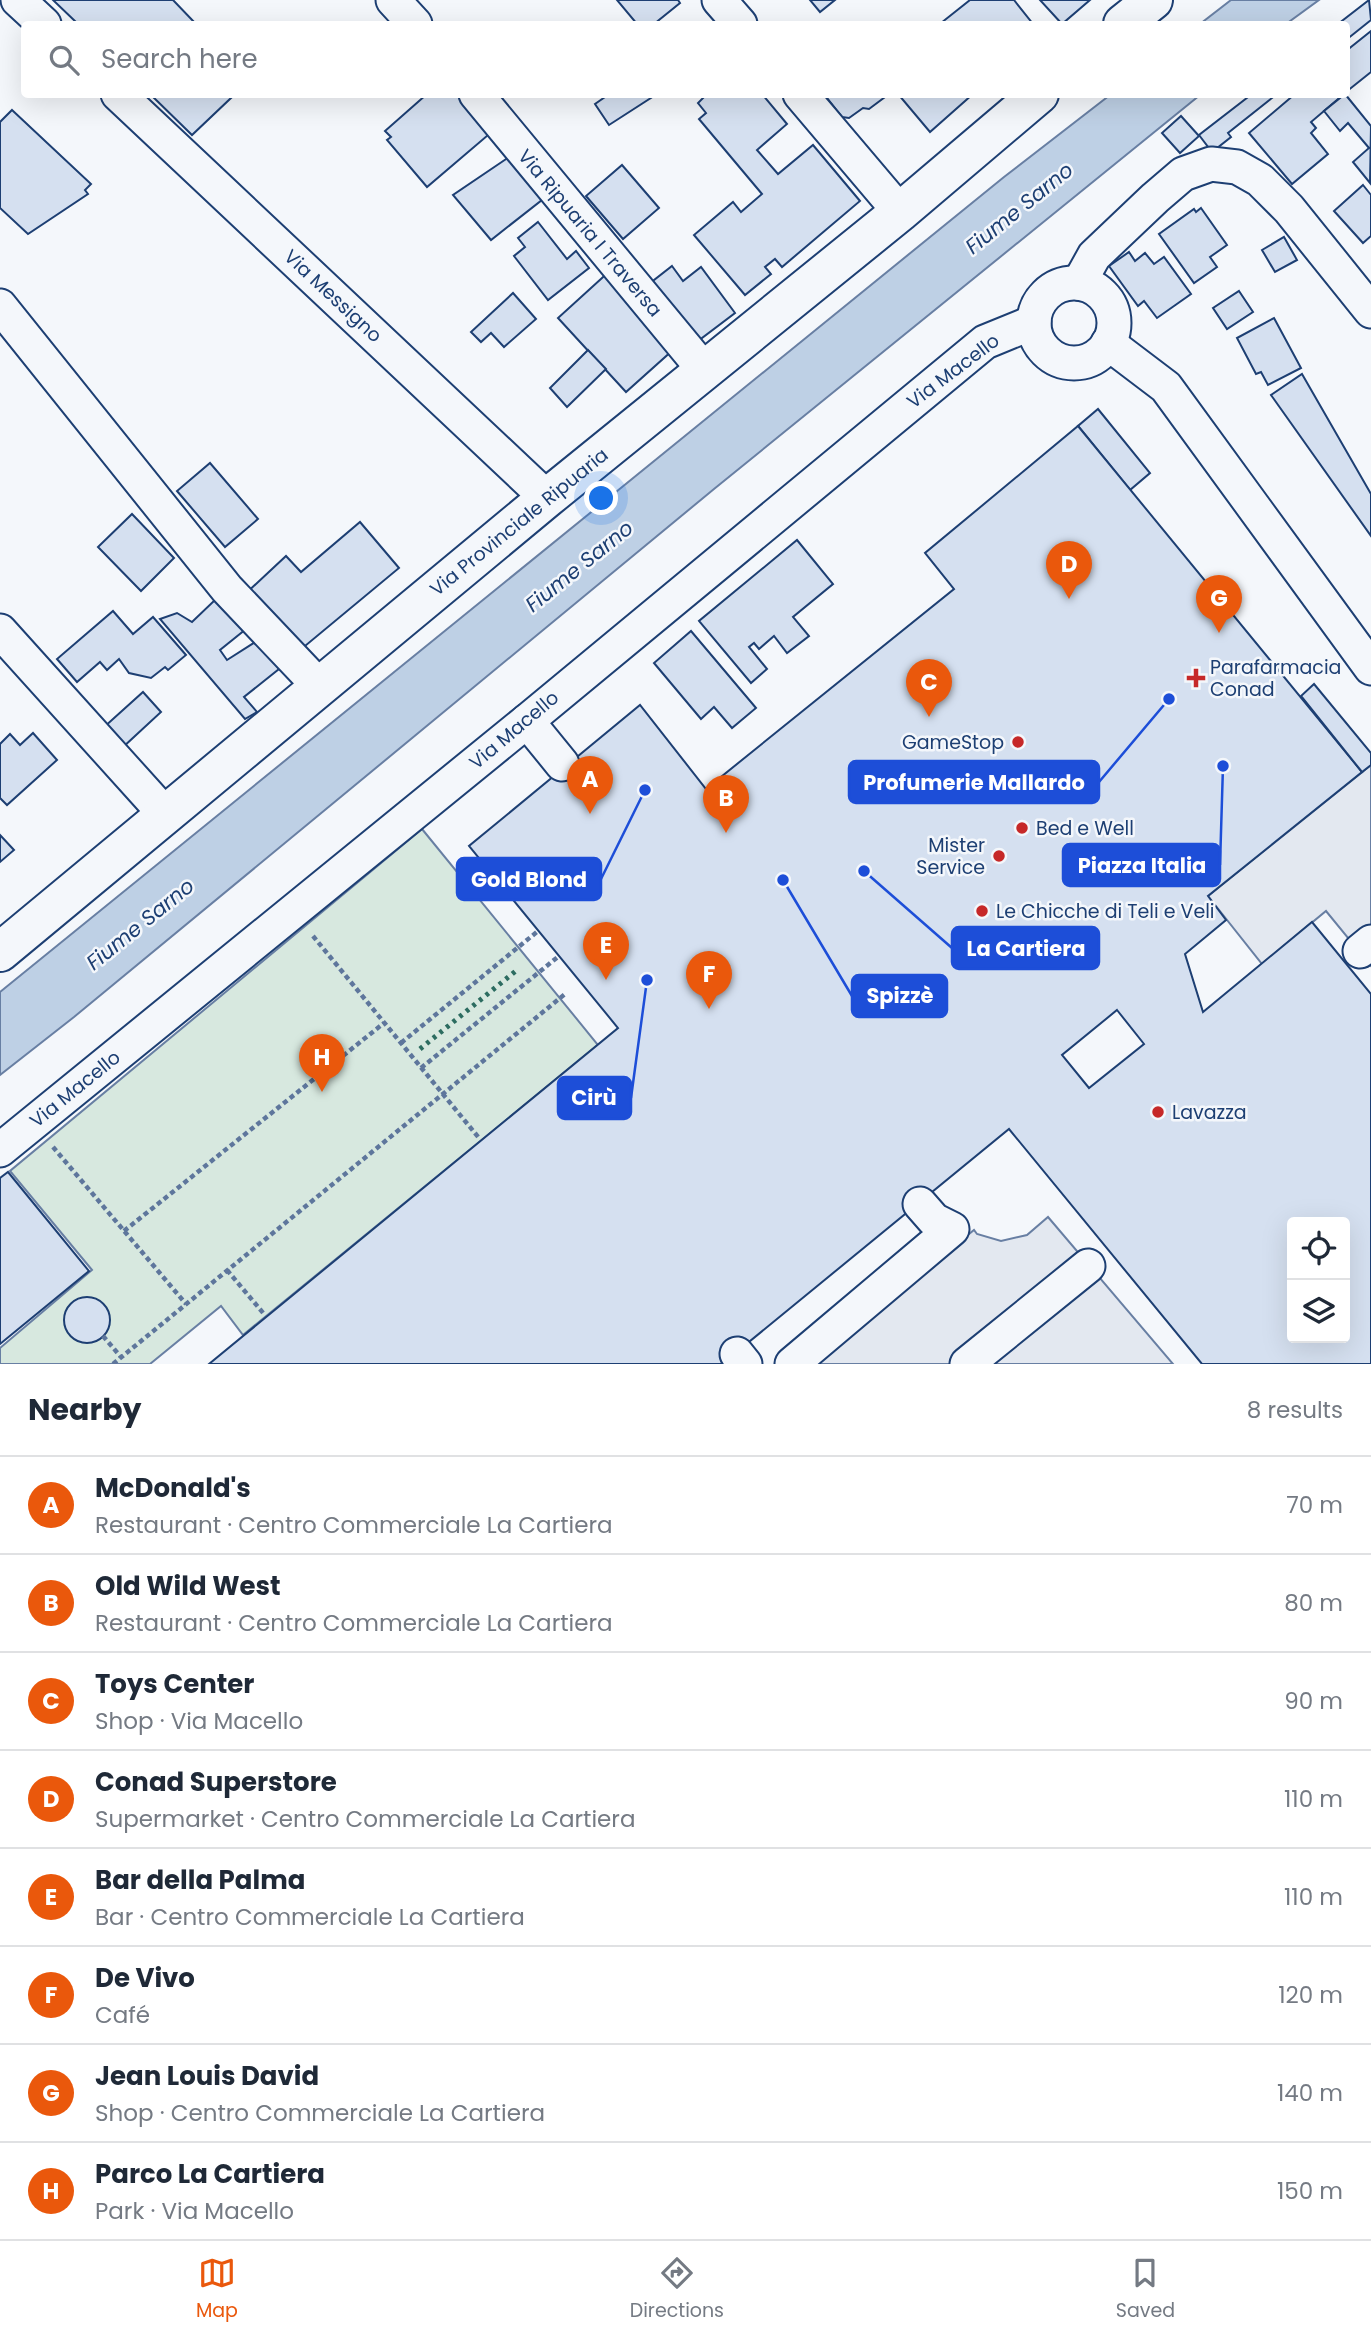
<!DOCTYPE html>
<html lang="en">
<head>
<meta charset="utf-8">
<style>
  :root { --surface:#fff; --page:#f6f6f7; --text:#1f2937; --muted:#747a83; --line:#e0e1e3; --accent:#ea580c }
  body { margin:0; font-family:Poppins,sans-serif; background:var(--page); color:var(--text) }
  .controls { position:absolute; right:21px; bottom:21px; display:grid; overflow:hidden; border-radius:7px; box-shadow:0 7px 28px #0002 }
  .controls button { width:63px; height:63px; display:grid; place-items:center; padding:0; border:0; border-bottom:2px solid var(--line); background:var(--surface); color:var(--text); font:35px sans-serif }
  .you { position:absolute; left:602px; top:499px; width:24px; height:24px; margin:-18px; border:5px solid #fff; border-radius:50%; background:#1a73e8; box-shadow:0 0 0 10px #1a73e833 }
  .badge { display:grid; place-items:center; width:46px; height:46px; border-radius:50%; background:var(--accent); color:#fff; font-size:23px; font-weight:700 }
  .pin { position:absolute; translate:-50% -58px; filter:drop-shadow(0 2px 4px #0008) }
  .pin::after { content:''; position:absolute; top:37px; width:24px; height:21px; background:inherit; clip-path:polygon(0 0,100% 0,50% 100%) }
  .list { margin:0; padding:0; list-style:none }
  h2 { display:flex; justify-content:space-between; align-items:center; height:91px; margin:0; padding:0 28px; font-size:30px }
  h2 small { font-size:23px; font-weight:400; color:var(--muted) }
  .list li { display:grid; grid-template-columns:46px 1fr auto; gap:21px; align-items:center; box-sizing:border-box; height:98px; padding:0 28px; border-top:2px solid var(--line) }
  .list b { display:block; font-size:26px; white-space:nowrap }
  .list p { margin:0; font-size:23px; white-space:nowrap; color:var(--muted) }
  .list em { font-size:23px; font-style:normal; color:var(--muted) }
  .icon { flex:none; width:38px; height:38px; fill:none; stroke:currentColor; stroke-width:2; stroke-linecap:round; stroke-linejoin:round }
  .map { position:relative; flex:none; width:1371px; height:1364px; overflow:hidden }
  .search { position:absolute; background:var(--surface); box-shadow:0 7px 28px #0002; left:21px; right:21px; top:21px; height:77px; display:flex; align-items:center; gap:18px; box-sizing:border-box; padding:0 24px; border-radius:7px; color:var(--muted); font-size:26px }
  .sheet { height:875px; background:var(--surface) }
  nav { display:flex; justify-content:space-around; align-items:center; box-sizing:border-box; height:98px; border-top:2px solid var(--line); background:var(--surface); font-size:19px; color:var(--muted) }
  nav a { display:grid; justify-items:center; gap:4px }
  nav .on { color:var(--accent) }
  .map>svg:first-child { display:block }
</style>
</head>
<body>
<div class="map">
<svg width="1371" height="1364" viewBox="0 0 1371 1364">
  <rect width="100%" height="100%" fill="#f4f7fb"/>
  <polygon fill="#d7e8df" stroke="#687fa3" stroke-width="2" points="422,829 598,1045 243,1335 221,1306 150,1364 0,1364 0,1348 92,1270 10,1171"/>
  <g fill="#e3e8f0" stroke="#687fa3" stroke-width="2">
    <polygon points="1371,765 1371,966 1326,911 1262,964 1208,896"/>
    <polygon points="1048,1217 1173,1364 814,1364 821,1354 974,1230 977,1234 1001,1241 1027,1235"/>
  </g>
  <g fill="#bed0e5" stroke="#687fa3" stroke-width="2">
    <polygon points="1231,0 1319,0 1286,24 1200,24"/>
    <polygon points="1110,95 1200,95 714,489 74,1017 0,1075 0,992 1004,177"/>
  </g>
  <g fill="#d5e0f0" stroke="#1d3f73" stroke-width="2" fill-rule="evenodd">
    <polygon points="53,0 173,0 196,24 78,24"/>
    <polygon points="617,0 678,0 680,3 654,24 637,24"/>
    <polygon points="810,0 835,0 820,12"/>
    <polygon points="970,0 1014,0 1033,24 942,24 941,23"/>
    <polygon points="1040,0 1090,0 1062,24"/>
    <polygon points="1369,0 1371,20 1346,40 1346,24 1338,24"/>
    <polygon points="1371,31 1371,72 1346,92 1346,51"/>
    <polygon points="150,94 230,94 232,97 192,135"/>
    <polygon points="427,94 464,94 494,130 427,187 387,140 391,137 385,131"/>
    <polygon points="603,94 657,94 609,125 595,104 605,97"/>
    <polygon points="707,94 762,94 787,124 757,150 778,174 813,145 860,201 782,267 775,259 765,267 771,274 745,295 694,235 733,202 741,212 762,194 699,119 706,113 698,103"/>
    <polygon points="824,94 883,94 885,97 869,109 863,108 849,118 842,117"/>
    <polygon points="898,94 973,94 930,132"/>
    <polygon points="1252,94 1277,94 1228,133 1231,137 1212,152 1199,135"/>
    <polygon points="1295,94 1344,94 1311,122 1316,128 1311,133 1328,154 1292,184 1249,133"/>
    <polygon points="1345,94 1371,126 1370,183 1353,162 1369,148 1348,123 1340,131 1324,111"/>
    <polygon points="12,110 91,184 85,190 88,194 28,234 0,208 0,122"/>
    <polygon points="1181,116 1199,136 1180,153 1162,133"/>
    <polygon points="515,153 547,196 491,240 453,195"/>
    <polygon points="622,165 659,208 623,239 586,196"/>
    <polygon points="1363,185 1371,195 1371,236 1363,243 1334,211"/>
    <polygon points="1201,208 1227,245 1210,257 1217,267 1194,283 1159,234 1194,209 1196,212"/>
    <polygon points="538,222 567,259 576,251 589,268 548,300 514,256 525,247 518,238"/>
    <polygon points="1284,237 1297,260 1275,272 1262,250"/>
    <polygon points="1129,252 1135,261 1145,253 1154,264 1164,257 1191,294 1157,318 1144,301 1138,306 1109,266"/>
    <polygon points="672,266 683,281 701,267 735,313 694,344 649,284"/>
    <polygon points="613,268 674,349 626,392 558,318"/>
    <polygon points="1239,291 1253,312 1227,329 1213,308"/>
    <polygon points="513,293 536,319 504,347 491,333 481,342 471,332"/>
    <polygon points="1274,318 1301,368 1268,385 1261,372 1256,374 1237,338"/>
    <polygon points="588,350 606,369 567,407 550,388"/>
    <polygon points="1302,374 1371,494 1371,536 1271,395"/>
    <polygon points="1098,409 1150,473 1130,490 1078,426"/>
    <path d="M1078 426 1362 772 1208 896 1226 920 1185 954 1203 1012 1312 922 1371 994V1364H1202L1009 1129 722 1364H209L618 1028 469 846 640 705 706 789 954 589 925 553ZM1117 1010 1144 1044 1089 1088 1062 1055ZM1292 1222H1345V1338H1292Z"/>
    <polygon points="210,463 258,519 225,547 177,491"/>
    <polygon points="132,514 174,558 141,591 98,547"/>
    <polygon points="360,522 399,568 299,651 243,596 286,556 301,572"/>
    <polygon points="797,540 833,584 793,617 809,636 787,653 774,636 759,649 754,643 749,647 767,669 751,683 699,621"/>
    <polygon points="217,598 251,625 220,650 227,660 260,639 279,669 244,697 257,712 245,719 160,619 177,613 192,622"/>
    <polygon points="113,611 133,634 153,617 186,655 168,670 165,667 151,678 129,673 119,659 107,670 100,662 77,682 57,659"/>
    <polygon points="691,631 756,708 732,728 714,707 701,719 654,663"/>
    <polygon points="1314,684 1371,753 1371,765 1362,772 1301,696"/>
    <polygon points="143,692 161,712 122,748 103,728"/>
    <polygon points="33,733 57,760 7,805 0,798 0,744 10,734 20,745"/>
    <polygon points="0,835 14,850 0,862"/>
    <polygon points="8,1172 89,1271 0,1344 0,1178"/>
    <circle cx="87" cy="1320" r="23"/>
  </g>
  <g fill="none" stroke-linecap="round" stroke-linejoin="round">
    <defs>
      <g id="minor">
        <polyline points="18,0 44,24"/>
        <polyline points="393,0 415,24"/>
        <polyline points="719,0 740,24"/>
        <polyline points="118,94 547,498"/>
        <polyline points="476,94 705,371"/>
        <polyline points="800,94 900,212"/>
        <polyline points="1079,283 1094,256 1155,198 1183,174 1211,164 1237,167 1260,180 1289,209 1371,311"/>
        <circle cx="1074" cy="323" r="40"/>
        <polyline points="0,306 227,589 320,687"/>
        <polyline points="1108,343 1166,387 1371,668"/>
        <polyline points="0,631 165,814"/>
        <polyline points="527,721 562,764"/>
        <polyline points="1360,951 1371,942"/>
        <polyline points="0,1150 527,721 985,342 1034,322"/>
        <polyline points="737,1354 745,1364"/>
        <polyline points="792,1364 952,1229 934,1220 920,1204"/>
        <polyline points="967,1364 1088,1266"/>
      </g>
      <g id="major">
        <polyline points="1123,24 1153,0"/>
        <polyline points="0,952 547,498 900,212 1039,94"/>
      </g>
    </defs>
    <use href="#minor" stroke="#1d3f73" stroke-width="37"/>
    <use href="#major" stroke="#1d3f73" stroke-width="42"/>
    <g stroke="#5e769c" stroke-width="4.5" stroke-dasharray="5 3.5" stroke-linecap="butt">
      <polyline points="313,936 479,1138"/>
      <polyline points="401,1043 538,931"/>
      <polyline points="421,1068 559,956"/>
      <polyline points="53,1147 186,1304"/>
      <polyline points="124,1231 384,1023"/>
      <polyline points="227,1270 264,1314"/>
      <polyline points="103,1336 121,1357"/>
      <polyline points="113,1364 565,994"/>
    </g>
    <use href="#minor" stroke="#f4f7fb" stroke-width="33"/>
    <use href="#major" stroke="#f4f7fb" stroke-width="38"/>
    <polyline stroke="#2c6c60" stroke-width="5" stroke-dasharray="3.5 5" stroke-linecap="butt" points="420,1049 517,970"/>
  </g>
  <g fill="#c62828" stroke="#f4f7fb" stroke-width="2.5">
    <path d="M1192.5 667.5h7v7h7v7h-7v7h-7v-7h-7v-7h7z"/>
    <circle cx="1018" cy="742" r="7"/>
    <circle cx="1022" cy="828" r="7"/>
    <circle cx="999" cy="856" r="7"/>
    <circle cx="982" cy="911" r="7"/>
    <circle cx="1158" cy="1112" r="7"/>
  </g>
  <g text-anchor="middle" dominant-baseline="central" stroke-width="5" stroke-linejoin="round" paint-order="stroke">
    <g font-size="19" fill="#1d3f73" stroke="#f4f7fb">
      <text transform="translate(590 233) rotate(50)">Via Ripuaria I Traversa</text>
      <text transform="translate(333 296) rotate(43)">Via Messigno</text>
      <text transform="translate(953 371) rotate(-37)">Via Macello</text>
      <text transform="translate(519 522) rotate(-39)">Via Provinciale Ripuaria</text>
      <text transform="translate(514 730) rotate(-40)">Via Macello</text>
      <text transform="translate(75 1089) rotate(-39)">Via Macello</text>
    </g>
    <g font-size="19" fill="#1d3f73" stroke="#f4f7fb" text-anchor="start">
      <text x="1210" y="667">Parafarmacia<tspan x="1210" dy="22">Conad</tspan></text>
      <text x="1004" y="742" text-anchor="end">GameStop</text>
      <text x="1036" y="828">Bed e Well</text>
      <text x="985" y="845" text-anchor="end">Mister<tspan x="985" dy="22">Service</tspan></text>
      <text x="996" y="911">Le Chicche di Teli e Veli</text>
      <text x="1172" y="1112">Lavazza</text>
    </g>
    <g font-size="21" font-style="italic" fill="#1d3f73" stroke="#f4f7fb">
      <text transform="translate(1019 208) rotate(-39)">Fiume Sarno</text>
      <text transform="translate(579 566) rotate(-39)">Fiume Sarno</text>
      <text transform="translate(140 924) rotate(-39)">Fiume Sarno</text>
    </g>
  </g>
  <path fill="none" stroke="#1d4ed8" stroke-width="2.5" d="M1169 699L1099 782M1223 766L1220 865M645 790L601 879M864 871L952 948M783 880L852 996M647 980L631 1098"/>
  <g fill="#1d4ed8" stroke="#f4f7fb" stroke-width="2.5">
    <circle cx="1169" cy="699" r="7"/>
    <circle cx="1223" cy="766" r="7"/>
    <circle cx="645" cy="790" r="7"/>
    <circle cx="864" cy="871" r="7"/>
    <circle cx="783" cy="880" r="7"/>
    <circle cx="647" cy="980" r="7"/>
  </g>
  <g fill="#1d4ed8" stroke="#1d4ed8" stroke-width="2.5">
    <rect x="849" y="761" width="250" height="42" rx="7"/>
    <rect x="1063" y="844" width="157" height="42" rx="7"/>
    <rect x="457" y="858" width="144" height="42" rx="7"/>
    <rect x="952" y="927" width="147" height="42" rx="7"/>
    <rect x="852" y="975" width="95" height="42" rx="7"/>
    <rect x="558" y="1077" width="73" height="42" rx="7"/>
  </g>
  <g font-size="21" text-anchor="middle" font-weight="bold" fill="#fff">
    <text x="974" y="790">Profumerie Mallardo</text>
    <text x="1142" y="873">Piazza Italia</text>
    <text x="529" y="887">Gold Blond</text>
    <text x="1026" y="956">La Cartiera</text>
    <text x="900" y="1003">Spizzè</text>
    <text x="594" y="1105">Cirù</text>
  </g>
</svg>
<div class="controls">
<button><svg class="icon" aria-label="locate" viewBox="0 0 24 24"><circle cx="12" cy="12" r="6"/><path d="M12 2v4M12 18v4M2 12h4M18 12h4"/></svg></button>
<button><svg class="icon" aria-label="layers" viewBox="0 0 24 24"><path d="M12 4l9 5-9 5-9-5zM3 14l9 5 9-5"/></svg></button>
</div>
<div class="you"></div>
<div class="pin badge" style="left:590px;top:814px">A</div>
<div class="pin badge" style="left:726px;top:833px">B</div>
<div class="pin badge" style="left:929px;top:717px">C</div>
<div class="pin badge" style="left:1069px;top:599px">D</div>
<div class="pin badge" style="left:606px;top:980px">E</div>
<div class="pin badge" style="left:709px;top:1009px">F</div>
<div class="pin badge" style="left:1219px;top:633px">G</div>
<div class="pin badge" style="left:322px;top:1092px">H</div>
<div class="search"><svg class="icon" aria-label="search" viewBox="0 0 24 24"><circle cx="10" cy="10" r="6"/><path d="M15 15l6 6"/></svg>Search here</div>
</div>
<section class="sheet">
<h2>Nearby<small>8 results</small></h2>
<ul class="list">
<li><span class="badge">A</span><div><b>McDonald's</b><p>Restaurant · Centro Commerciale La Cartiera</p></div><em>70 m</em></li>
<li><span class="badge">B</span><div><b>Old Wild West</b><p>Restaurant · Centro Commerciale La Cartiera</p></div><em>80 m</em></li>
<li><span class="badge">C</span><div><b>Toys Center</b><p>Shop · Via Macello</p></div><em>90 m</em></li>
<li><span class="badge">D</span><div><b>Conad Superstore</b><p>Supermarket · Centro Commerciale La Cartiera</p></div><em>110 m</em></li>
<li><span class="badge">E</span><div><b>Bar della Palma</b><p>Bar · Centro Commerciale La Cartiera</p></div><em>110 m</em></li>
<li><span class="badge">F</span><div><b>De Vivo</b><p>Café</p></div><em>120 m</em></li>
<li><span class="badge">G</span><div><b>Jean Louis David</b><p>Shop · Centro Commerciale La Cartiera</p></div><em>140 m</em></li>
<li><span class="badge">H</span><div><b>Parco La Cartiera</b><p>Park · Via Macello</p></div><em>150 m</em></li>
</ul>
</section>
<nav>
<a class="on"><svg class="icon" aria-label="map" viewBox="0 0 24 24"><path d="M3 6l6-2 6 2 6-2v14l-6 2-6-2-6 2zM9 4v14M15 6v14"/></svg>Map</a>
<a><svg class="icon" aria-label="directions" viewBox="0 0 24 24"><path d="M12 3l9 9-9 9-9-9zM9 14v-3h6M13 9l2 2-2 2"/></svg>Directions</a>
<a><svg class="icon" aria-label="saved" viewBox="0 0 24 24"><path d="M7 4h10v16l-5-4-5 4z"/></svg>Saved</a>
</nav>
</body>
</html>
